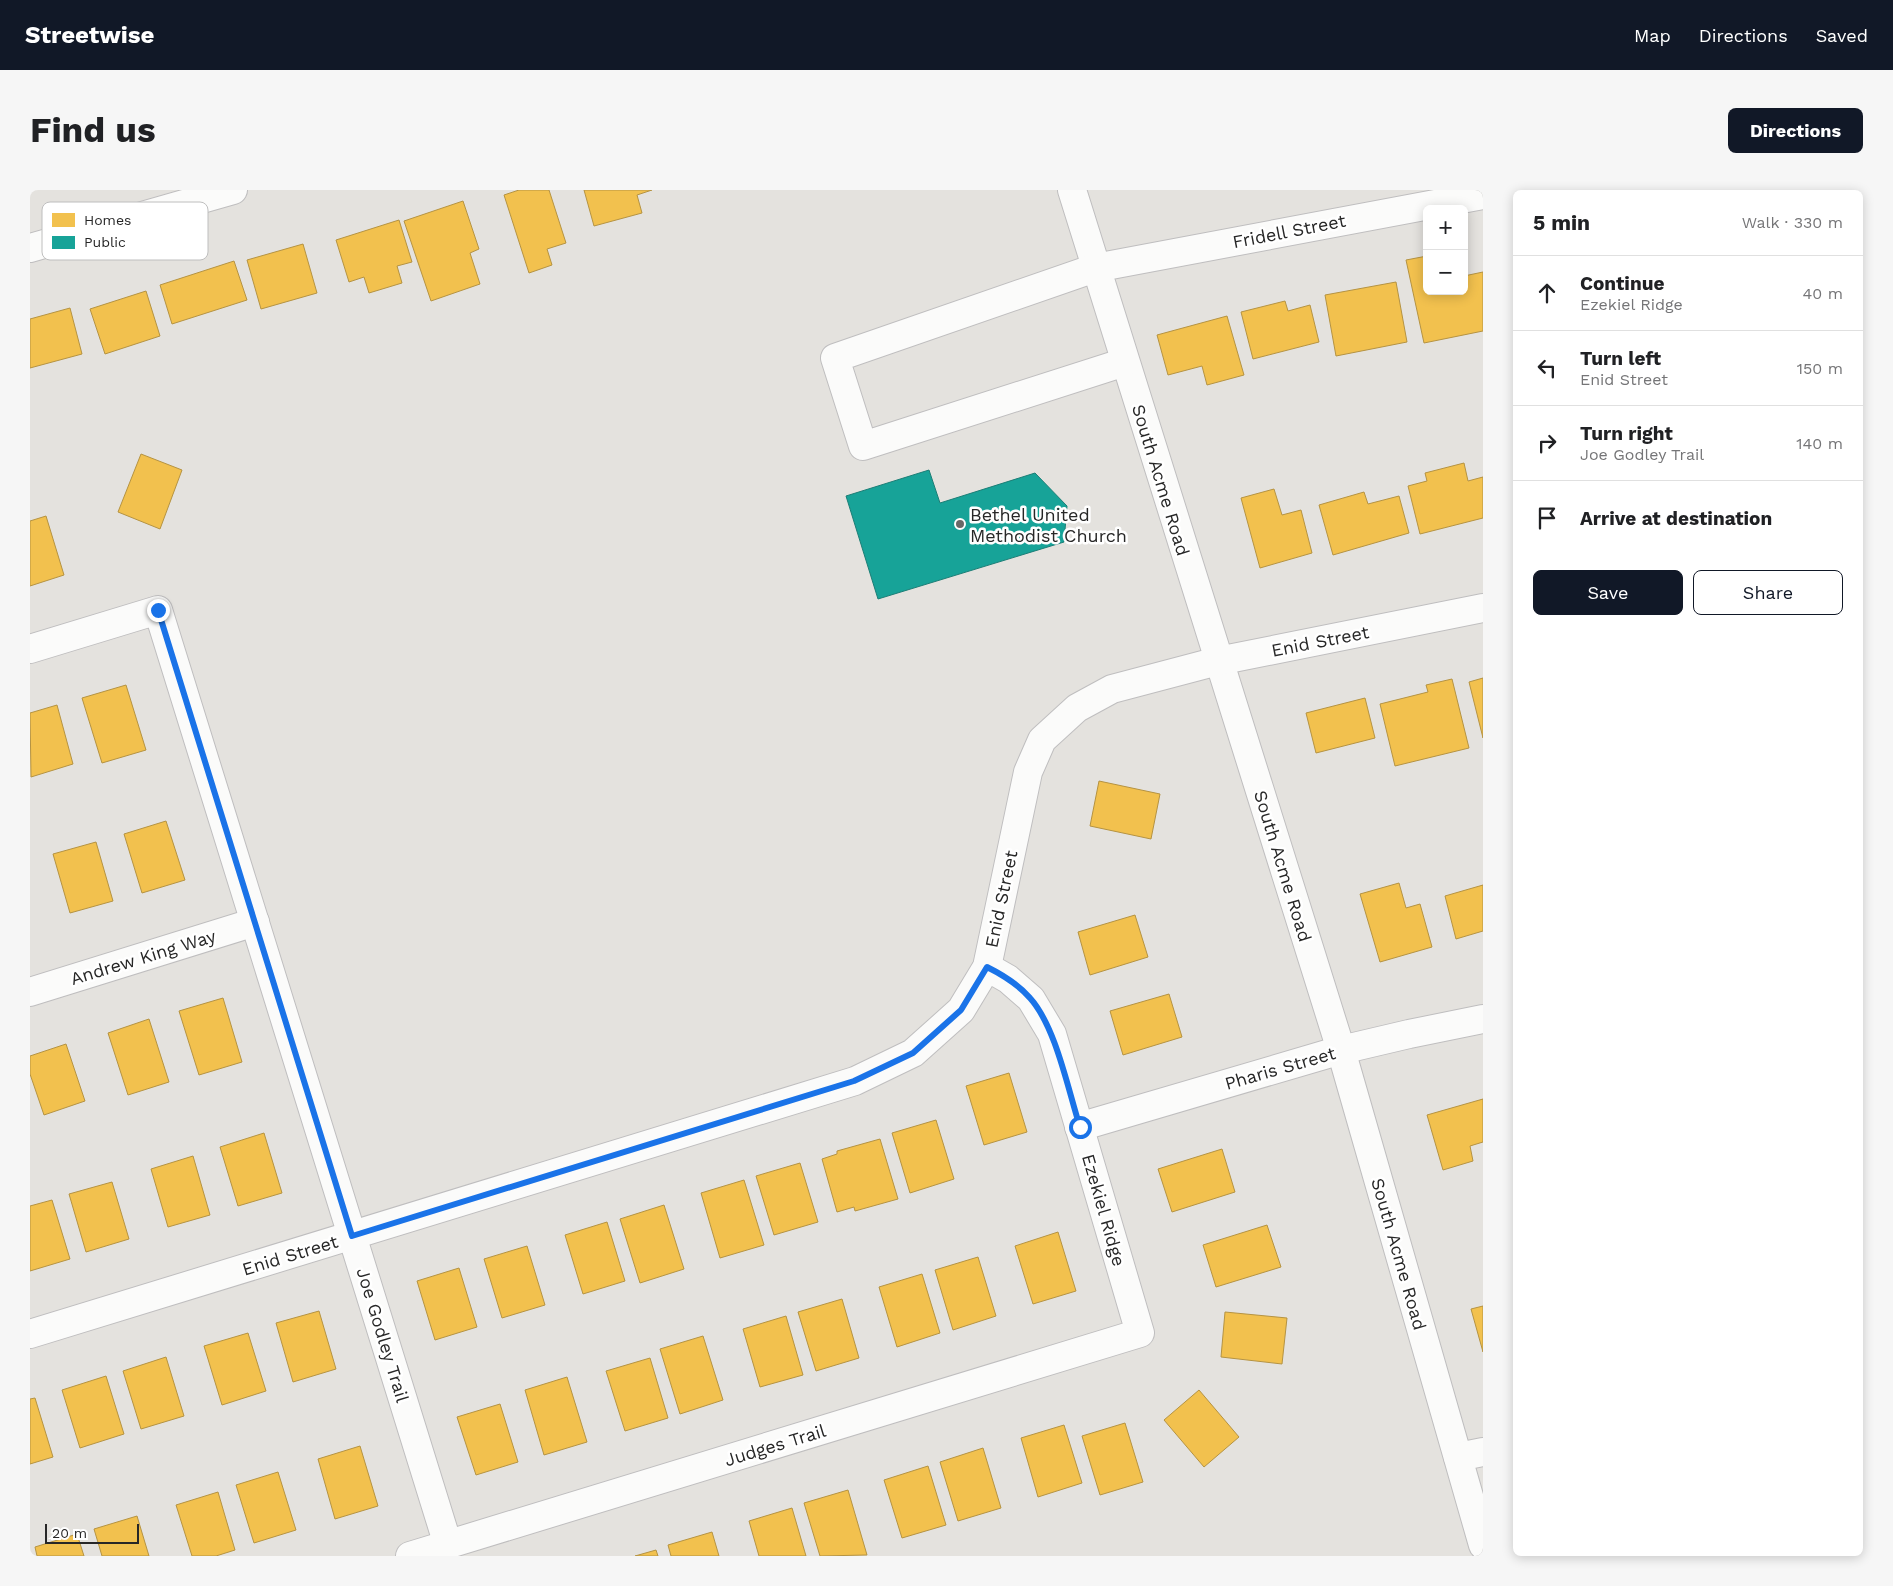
<!DOCTYPE html>
<html lang="en">
<head>
<meta charset="utf-8">
<style>
  :root { --surface:#fff; --page:#f6f6f6; --text:#202124; --muted:#757577; --line:#e0e0e0; --accent:#111827 }
  body { margin:0; font-family:"Work Sans",sans-serif; background:var(--page); color:var(--text) }
  .controls { position:absolute; right:15px; top:15px; display:grid; overflow:hidden; border-radius:8px; box-shadow:0 2px 12px #0003 }
  .controls button { width:45px; height:45px; display:grid; place-items:center; padding:0; border:0; border-bottom:1px solid var(--line); background:var(--surface); color:var(--text); font:25px sans-serif }
  .scale { position:absolute; left:15px; bottom:12px; width:94px; box-sizing:border-box; padding-left:5px; border:2px solid #272727; border-top:0; font-size:14px; line-height:18px; white-space:nowrap; color:#272727; -webkit-text-stroke:4px #fff; paint-order:stroke }
  .stop { position:absolute; width:15px; height:15px; margin:-11px; border:4px solid #1a73e8; border-radius:50%; background:#fff }
  .stop.end { background:#1a73e8; border-color:#fff; box-shadow:0 1px 5px #0008 }
  .list { margin:0; padding:0; list-style:none }
  h2 { display:flex; justify-content:space-between; align-items:center; height:65px; margin:0; padding:0 20px; font-size:21px }
  h2 small { font-size:16px; font-weight:400; color:var(--muted) }
  .list li { display:grid; grid-template-columns:32px 1fr auto; gap:15px; align-items:center; box-sizing:border-box; height:75px; padding:0 20px; border-top:1px solid var(--line) }
  .list b { display:block; font-size:19px; white-space:nowrap }
  .list p { margin:0; font-size:16px; white-space:nowrap; color:var(--muted) }
  .list em { font-size:16px; font-style:normal; color:var(--muted) }
  .actions { display:flex; gap:10px; padding:15px 20px }
  .actions a { flex:1; padding:11px 0; border:1px solid var(--accent); border-radius:8px; text-align:center; font-size:18px; color:var(--accent) }
  .actions .main { background:var(--accent); color:#fff }
  .icon { flex:none; width:28px; height:28px; fill:none; stroke:currentColor; stroke-width:2; stroke-linecap:round; stroke-linejoin:round }
  .map { position:relative; flex:none; width:1453px; height:1366px; overflow:hidden; border-radius:8px }
  header { display:flex; align-items:center; gap:30px; box-sizing:border-box; height:70px; padding:0 25px; background:var(--accent); color:#fff }
  header strong { font-size:24px }
  nav { display:flex; gap:28px; margin-inline-start:auto; font-size:18px }
  .intro { display:flex; align-items:center; justify-content:space-between; box-sizing:border-box; height:120px; padding:0 30px }
  h1 { margin:0; font-size:35px }
  .button { padding:12px 22px; border-radius:8px; background:var(--accent); color:#fff; font-size:18px; font-weight:700 }
  main { display:flex; gap:30px; padding:0 30px }
  aside { flex:1; background:var(--surface); border-radius:8px; box-shadow:0 2px 12px #0003 }
  .map>svg:first-child { display:block }
</style>
</head>
<body>
<header>
<strong>Streetwise</strong>
<nav><a>Map</a><a>Directions</a><a>Saved</a></nav>
</header>
<div class="intro"><h1>Find us</h1><a class="button">Directions</a></div>
<main>
<div class="map">
<svg width="1453" height="1366" viewBox="0 0 1453 1366">
  <rect width="100%" height="100%" fill="#e4e2de"/>
  <g fill="#f2c14e" stroke="#b59342">
    <polygon points="489,0 519,0 536,53 517,59 522,75 499,83 474,5"/>
    <polygon points="554,0 622,0 607,5 612,23 564,36"/>
    <polygon points="433,11 449,59 440,63 450,94 401,111 374,31"/>
    <polygon points="369,30 382,72 367,76 372,93 339,103 334,87 319,92 306,50"/>
    <polygon points="273,54 287,103 231,119 217,70"/>
    <polygon points="1397,66 1397,101 1434,101 1434,86 1453,82 1453,141 1394,153 1376,70"/>
    <polygon points="204,71 217,110 142,134 130,95"/>
    <polygon points="1366,92 1377,152 1306,166 1295,105"/>
    <polygon points="116,101 130,146 75,164 60,119"/>
    <polygon points="1255,111 1258,121 1280,115 1289,152 1223,169 1211,122"/>
    <polygon points="40,118 52,164 0,178 0,129"/>
    <polygon points="1197,126 1214,185 1177,195 1172,176 1138,185 1127,145"/>
    <polygon points="111,264 152,280 130,339 88,322"/>
    <polygon points="1434,273 1438,291 1453,287 1453,328 1390,344 1378,296 1397,291 1395,283"/>
    <polygon points="1244,299 1252,325 1271,320 1282,363 1230,378 1211,308"/>
    <polygon points="1334,302 1338,314 1369,306 1379,343 1303,365 1289,315"/>
    <polygon points="16,326 34,385 0,396 0,331"/>
    <polygon points="1453,488 1453,548 1439,492"/>
    <polygon points="1422,489 1439,558 1365,576 1350,514 1398,502 1396,495"/>
    <polygon points="96,495 116,560 72,573 52,508"/>
    <polygon points="1335,508 1345,548 1286,563 1276,523"/>
    <polygon points="27,515 43,574 1,587 0,523"/>
    <polygon points="1069,591 1130,604 1121,649 1060,636"/>
    <polygon points="136,631 155,690 112,703 94,644"/>
    <polygon points="66,652 83,711 40,723 23,664"/>
    <polygon points="1369,693 1376,718 1390,714 1402,757 1350,772 1330,704"/>
    <polygon points="1453,695 1453,741 1426,749 1415,706"/>
    <polygon points="1105,725 1118,767 1060,785 1048,742"/>
    <polygon points="1139,804 1152,847 1093,865 1080,821"/>
    <polygon points="193,808 212,872 169,885 149,821"/>
    <polygon points="119,829 139,892 98,905 78,843"/>
    <polygon points="36,854 55,911 14,925 0,884 0,866"/>
    <polygon points="979,883 997,942 954,955 936,896"/>
    <polygon points="1453,909 1453,952 1440,956 1443,971 1413,980 1397,925"/>
    <polygon points="906,930 924,989 880,1003 862,943"/>
    <polygon points="234,943 252,1003 208,1016 190,957"/>
    <polygon points="850,949 868,1009 825,1021 824,1017 807,1022 792,969 807,964 807,961"/>
    <polygon points="1192,959 1205,1002 1142,1022 1128,979"/>
    <polygon points="163,966 180,1025 138,1037 121,979"/>
    <polygon points="770,973 788,1032 744,1045 726,986"/>
    <polygon points="714,990 734,1055 690,1068 671,1003"/>
    <polygon points="82,992 99,1049 56,1062 39,1004"/>
    <polygon points="22,1010 40,1069 0,1081 0,1016"/>
    <polygon points="634,1015 654,1079 610,1093 590,1029"/>
    <polygon points="577,1032 595,1091 553,1104 535,1045"/>
    <polygon points="1237,1035 1251,1077 1186,1097 1173,1055"/>
    <polygon points="1028,1042 1046,1101 1003,1114 985,1056"/>
    <polygon points="497,1056 515,1115 472,1128 454,1069"/>
    <polygon points="948,1067 966,1126 923,1140 905,1080"/>
    <polygon points="429,1078 447,1137 405,1150 387,1091"/>
    <polygon points="892,1084 910,1143 867,1157 849,1097"/>
    <polygon points="812,1109 829,1168 786,1181 768,1122"/>
    <polygon points="1453,1116 1453,1162 1441,1119"/>
    <polygon points="289,1121 306,1179 263,1192 246,1133"/>
    <polygon points="1195,1122 1257,1128 1252,1174 1191,1167"/>
    <polygon points="756,1126 773,1185 730,1197 713,1139"/>
    <polygon points="218,1143 236,1201 192,1215 174,1156"/>
    <polygon points="673,1146 693,1210 650,1224 630,1159"/>
    <polygon points="136,1167 154,1226 111,1239 93,1181"/>
    <polygon points="620,1168 638,1228 595,1241 576,1181"/>
    <polygon points="76,1186 94,1244 50,1258 32,1200"/>
    <polygon points="537,1187 557,1252 514,1265 495,1200"/>
    <polygon points="1169,1200 1209,1247 1174,1277 1134,1230"/>
    <polygon points="5,1208 23,1267 0,1274 0,1209"/>
    <polygon points="470,1214 488,1272 446,1285 427,1227"/>
    <polygon points="1095,1233 1113,1292 1070,1305 1052,1246"/>
    <polygon points="1034,1235 1052,1293 1008,1307 991,1248"/>
    <polygon points="330,1256 348,1316 305,1329 288,1269"/>
    <polygon points="953,1258 971,1318 928,1331 910,1272"/>
    <polygon points="898,1276 916,1335 872,1348 854,1290"/>
    <polygon points="248,1282 266,1340 224,1353 206,1295"/>
    <polygon points="818,1300 837,1365 790,1366 774,1313"/>
    <polygon points="188,1302 205,1360 186,1366 162,1366 146,1315"/>
    <polygon points="762,1318 776,1366 729,1366 719,1331"/>
    <polygon points="107,1326 119,1366 72,1366 64,1339"/>
    <polygon points="682,1342 689,1366 641,1366 638,1355"/>
    <polygon points="47,1344 54,1366 7,1366 5,1357"/>
    <polygon points="626,1360 628,1366 605,1366"/>
  </g>
  <polygon fill="#17a398" stroke="#1c7e76" points="899,280 910,313 1005,283 1037,316 1034,352 848,409 816,306"/>
  <g fill="none" stroke-linecap="round" stroke-linejoin="round">
    <defs>
      <g id="minor">
        <polyline points="1042,0 1311,860 1453,1355"/>
        <polyline points="0,58 203,0"/>
        <polyline points="1095,172 833,256 805,168 1065,78 1453,5"/>
        <polyline points="0,459 128,420 418,1355"/>
        <polyline points="0,802 225,732"/>
        <polyline points="1049,937 1311,860 1379,844 1453,829"/>
        <polyline points="0,1144 825,891 883,863 931,820 957,777 998,582 1012,550 1047,518 1082,499 1188,471 1453,418"/>
        <polyline points="1428,1267 1453,1262"/>
        <polyline points="380,1366 1110,1143 1022,844 1001,809 978,789 957,777"/>
      </g>
    </defs>
    <use href="#minor" stroke="#bfbebf" stroke-width="30"/>
    <use href="#minor" stroke="#fbfbfa" stroke-width="28"/>
  </g>
  <g fill="none" stroke-linecap="round" stroke-linejoin="round">
    <path stroke="#1a73e8" stroke-width="6" d="M128 420 322 1046 824 891 883 863 931 820 957 777C973 785 988 794 1000 808 1026 837 1038 900 1050 937"/>
  </g>
  <circle fill="#696867" stroke="#fff" stroke-width="2" cx="930" cy="334" r="5"/>
  <g text-anchor="middle" dominant-baseline="central" stroke-width="5" stroke-linejoin="round" paint-order="stroke">
    <g font-size="18" fill="#272727" stroke="#fff">
      <text transform="translate(1259 41) rotate(-11)">Fridell Street</text>
      <text transform="translate(1131 290) rotate(73)">South Acme Road</text>
      <text transform="translate(1290 451) rotate(-11)">Enid Street</text>
      <text transform="translate(1253 676) rotate(73)">South Acme Road</text>
      <text transform="translate(971 709) rotate(-78)">Enid Street</text>
      <text transform="translate(113 767) rotate(-17)">Andrew King Way</text>
      <text transform="translate(1250 878) rotate(-16)">Pharis Street</text>
      <text transform="translate(1074 1020) rotate(74)">Ezekiel Ridge</text>
      <text transform="translate(1369 1064) rotate(74)">South Acme Road</text>
      <text transform="translate(260 1065) rotate(-17)">Enid Street</text>
      <text transform="translate(353 1145) rotate(73)">Joe Godley Trail</text>
      <text transform="translate(745 1255) rotate(-17)">Judges Trail</text>
    </g>
    <g font-size="18" fill="#272727" stroke="#fff" text-anchor="start">
      <text x="940" y="324">Bethel United<tspan x="940" dy="21">Methodist Church</tspan></text>
    </g>
  </g>
  <rect x="12" y="12" width="166" height="58" rx="8" fill="#fff" stroke="#bebebe" stroke-width="1"/>
  <rect x="22" y="23" width="23" height="14" fill="#f2c14e"/>
  <rect x="22" y="46" width="23" height="13" fill="#17a398"/>
  <g font-size="14" fill="#272727">
    <text x="54" y="35">Homes</text>
    <text x="54" y="57">Public</text>
  </g>
</svg>
<div class="controls">
<button>+</button>
<button>−</button>
</div>
<div class="scale">20 m</div>
<div class="stop" style="left:1050px;top:937px"></div>
<div class="stop end" style="left:128px;top:420px"></div>
</div>
<aside>
<h2>5 min<small>Walk · 330 m</small></h2>
<ul class="list">
<li><svg class="icon" aria-label="ahead" viewBox="0 0 24 24"><path d="M12 20V5M6 11l6-6 6 6"/></svg><div><b>Continue</b><p>Ezekiel Ridge</p></div><em>40 m</em></li>
<li><svg class="icon" aria-label="left" viewBox="0 0 24 24"><path d="M17 20v-9H6M10 6l-5 5 5 5"/></svg><div><b>Turn left</b><p>Enid Street</p></div><em>150 m</em></li>
<li><svg class="icon" aria-label="right" viewBox="0 0 24 24"><path d="M7 20v-9h11M14 6l5 5-5 5"/></svg><div><b>Turn right</b><p>Joe Godley Trail</p></div><em>140 m</em></li>
<li><svg class="icon" aria-label="arrive" viewBox="0 0 24 24"><path d="M6 21V4h12l-3 4 3 4H6"/></svg><div><b>Arrive at destination</b></div></li>
</ul>
<div class="actions"><a class="main">Save</a><a>Share</a></div>
</aside>
</main>
</body>
</html>
